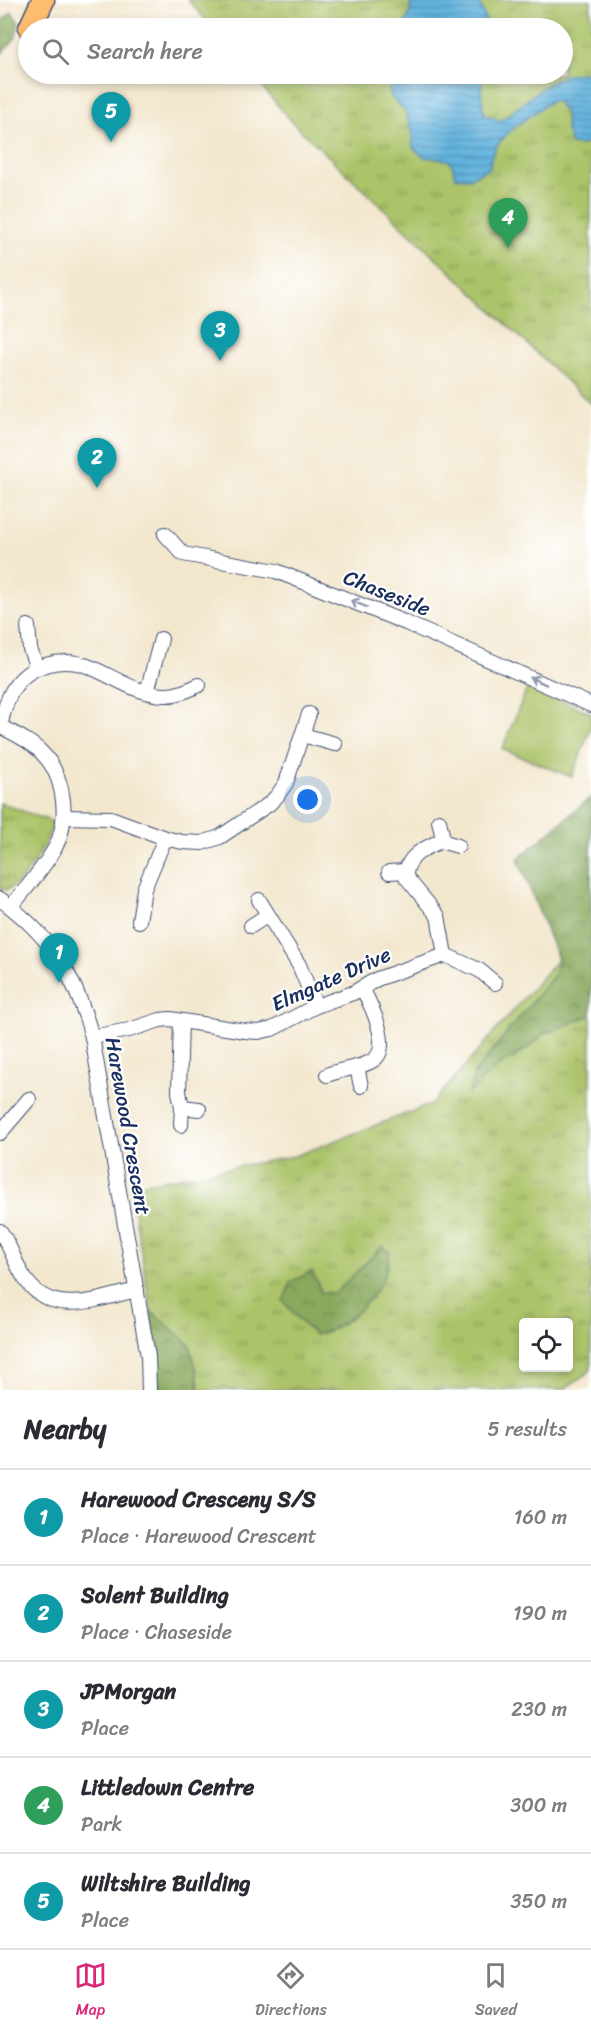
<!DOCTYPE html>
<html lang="en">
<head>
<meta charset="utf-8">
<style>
  :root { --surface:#fff; --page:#f2f2f3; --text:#2b2b33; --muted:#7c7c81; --line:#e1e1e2; --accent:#db2777 }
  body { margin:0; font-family:Sriracha,sans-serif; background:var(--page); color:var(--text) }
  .controls { position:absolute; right:18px; bottom:18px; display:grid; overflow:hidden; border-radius:6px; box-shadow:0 3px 9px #0003 }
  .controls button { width:54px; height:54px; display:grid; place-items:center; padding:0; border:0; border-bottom:2px solid var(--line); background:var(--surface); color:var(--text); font:30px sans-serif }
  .you { position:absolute; left:308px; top:800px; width:21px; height:21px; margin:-15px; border:4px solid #fff; border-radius:50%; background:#1a73e8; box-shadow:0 0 0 9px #1a73e833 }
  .badge { display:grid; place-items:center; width:39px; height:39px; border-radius:50%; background:var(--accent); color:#fff; font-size:20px; font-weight:700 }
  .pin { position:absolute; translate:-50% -50px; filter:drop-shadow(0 2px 3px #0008) }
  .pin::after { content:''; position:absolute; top:32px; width:21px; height:18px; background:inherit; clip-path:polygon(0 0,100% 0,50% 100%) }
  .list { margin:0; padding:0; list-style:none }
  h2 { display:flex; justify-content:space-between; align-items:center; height:78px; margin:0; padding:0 24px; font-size:26px }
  h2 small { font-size:20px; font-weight:400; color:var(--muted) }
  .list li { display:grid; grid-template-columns:39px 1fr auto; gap:18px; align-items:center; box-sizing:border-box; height:96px; padding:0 24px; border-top:2px solid var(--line) }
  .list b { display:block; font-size:22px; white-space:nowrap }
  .list p { margin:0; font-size:20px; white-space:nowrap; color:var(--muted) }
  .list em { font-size:20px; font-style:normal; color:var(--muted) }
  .icon { flex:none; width:33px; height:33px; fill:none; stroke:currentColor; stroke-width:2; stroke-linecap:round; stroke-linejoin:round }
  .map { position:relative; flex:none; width:591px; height:1390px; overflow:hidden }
  .search { position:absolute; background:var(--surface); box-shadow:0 3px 9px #0003; left:18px; right:18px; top:18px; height:66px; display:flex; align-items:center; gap:15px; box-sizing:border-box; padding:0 21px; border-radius:33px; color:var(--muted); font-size:22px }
  .sheet { height:558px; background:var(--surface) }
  nav { display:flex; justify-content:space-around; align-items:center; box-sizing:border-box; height:84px; border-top:2px solid var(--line); background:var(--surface); font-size:16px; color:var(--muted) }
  nav a { display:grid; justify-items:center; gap:3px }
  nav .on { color:var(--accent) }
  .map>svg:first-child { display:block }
</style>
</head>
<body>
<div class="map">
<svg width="591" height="1390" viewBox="0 0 591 1390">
  <defs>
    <pattern id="grass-tufts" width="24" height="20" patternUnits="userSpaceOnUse" patternTransform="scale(1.5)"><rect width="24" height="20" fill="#acc369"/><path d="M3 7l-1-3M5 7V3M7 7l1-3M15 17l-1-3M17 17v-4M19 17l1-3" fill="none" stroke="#8b9f5a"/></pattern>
    <pattern id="forest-crowns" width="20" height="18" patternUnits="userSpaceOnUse" patternTransform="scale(1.5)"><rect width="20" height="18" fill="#89a95d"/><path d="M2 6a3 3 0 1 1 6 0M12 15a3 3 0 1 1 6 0" fill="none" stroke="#6f8a50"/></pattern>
    <pattern id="water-rules" width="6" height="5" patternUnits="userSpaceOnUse" patternTransform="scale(1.5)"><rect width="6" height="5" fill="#62b3dd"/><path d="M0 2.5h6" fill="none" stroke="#5092b6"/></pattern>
  </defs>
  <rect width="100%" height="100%" fill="#fff"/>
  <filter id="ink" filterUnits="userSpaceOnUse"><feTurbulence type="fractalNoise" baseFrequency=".0167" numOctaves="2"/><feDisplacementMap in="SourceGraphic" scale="12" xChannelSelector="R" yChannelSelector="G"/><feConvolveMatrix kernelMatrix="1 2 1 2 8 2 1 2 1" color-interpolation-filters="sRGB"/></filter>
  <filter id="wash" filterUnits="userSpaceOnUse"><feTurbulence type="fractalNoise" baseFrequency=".008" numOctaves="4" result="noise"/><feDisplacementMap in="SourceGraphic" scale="24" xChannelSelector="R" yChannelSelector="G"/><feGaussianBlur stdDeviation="1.35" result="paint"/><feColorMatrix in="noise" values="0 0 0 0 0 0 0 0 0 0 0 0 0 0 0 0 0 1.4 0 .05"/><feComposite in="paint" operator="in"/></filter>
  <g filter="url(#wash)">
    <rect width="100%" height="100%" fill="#f3e7ce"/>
    <g fill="url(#grass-tufts)" stroke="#647964" stroke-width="1.5" fill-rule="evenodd">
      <polygon points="188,0 591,0 591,404 293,123 251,74 562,74 562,28 213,28"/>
      <path d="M591 797V1370L563 1390H156L151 1311 130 1186 295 1156 432 1104 558 959 518 859ZM524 1322H568V1368H524Z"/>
      <path d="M0 803 53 822C47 844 28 879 7 890L0 888Z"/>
    </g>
    <g fill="url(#forest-crowns)" stroke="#526c5e" stroke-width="1.5">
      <polygon points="12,12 19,23 15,39 1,54 0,58 0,22"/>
      <polygon points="591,797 591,1015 544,1034 527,1049 495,1068 469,1093 474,1073 555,974 558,958 518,859"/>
      <path d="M383 1246 390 1253C386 1291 352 1325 315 1335L300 1321 283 1301 291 1282 312 1271 322 1293H335Z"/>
      <polygon points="151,1311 190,1345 197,1372 199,1390 156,1390"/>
    </g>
    <polygon fill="#acc369" stroke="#647964" stroke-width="1.5" points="528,686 591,713 591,727 572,777 502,749"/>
    <g fill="url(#water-rules)" stroke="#3e719e" stroke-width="1.5">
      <polygon points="411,0 478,0 486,20 486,28 402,28 410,13"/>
      <path d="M591 73V142L581 145 571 144 566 130 565 113 557 101H551C530 117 488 139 490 168L470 178 455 177 453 166 448 160 424 157 413 148 412 130 404 110 391 97 388 76V74H483L481 91 484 114 500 121C523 106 545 79 572 74 578 73 585 74 591 73Z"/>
    </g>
  </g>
  <g filter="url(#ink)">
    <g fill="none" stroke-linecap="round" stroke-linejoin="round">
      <defs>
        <g id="minor">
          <polyline points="165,534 183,554 276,571 406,623 591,705"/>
          <polyline points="28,626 30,649 37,668"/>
          <polyline points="147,692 161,639"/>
          <polyline points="303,735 335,744"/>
          <polyline points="64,817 111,818 165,838 182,842 202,843 220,837 269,804 277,796 286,783 309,714"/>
          <path d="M439 821 442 834 441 841C424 848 405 857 406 877L438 916 445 955"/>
          <polyline points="441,841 458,846"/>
          <polyline points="389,872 406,871"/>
          <path d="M0 899C52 937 75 975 92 1037L148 1356 149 1390"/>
          <polyline points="259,900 299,965 316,1006"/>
          <path d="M11 907C26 888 43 869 55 848 70 820 65 776 42 753 31 741 14 734 0 726 3 714 6 701 12 691 27 664 63 656 90 667 114 677 137 694 164 695 176 696 189 690 199 685"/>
          <polyline points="139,921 144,889 165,838"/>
          <polyline points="251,926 268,915"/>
          <polyline points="181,1021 179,1092 182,1107 181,1125"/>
          <polyline points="92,1037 129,1030 160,1020 170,1019 245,1031 258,1032 272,1029 316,1006 353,993 377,979 445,955 479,970 495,983"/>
          <polyline points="357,1067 361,1086"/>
          <path d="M327 1075C341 1069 358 1069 372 1061 394 1049 370 1003 362 988"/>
          <polyline points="182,1107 199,1109"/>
          <polyline points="0,1133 29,1099"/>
          <path d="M0 1231C11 1246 15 1265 26 1280 53 1319 100 1298 137 1290"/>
        </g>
        <polyline id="trunk" points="30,28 43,0"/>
      </defs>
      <use href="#minor" stroke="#3b4b6f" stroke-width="16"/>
      <use href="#trunk" stroke="#3b4b6f" stroke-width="25"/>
      <use href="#minor" stroke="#fff" stroke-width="14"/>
      <use href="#trunk" stroke="#febc70" stroke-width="22"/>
    </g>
    <defs><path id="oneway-shaft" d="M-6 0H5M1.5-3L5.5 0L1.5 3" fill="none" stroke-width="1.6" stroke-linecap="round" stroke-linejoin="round" transform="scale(1.5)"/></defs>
    <g stroke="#8d97ae">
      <use href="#oneway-shaft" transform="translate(359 604) rotate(-158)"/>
      <use href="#oneway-shaft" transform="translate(538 681) rotate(-156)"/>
    </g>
  </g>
  <g text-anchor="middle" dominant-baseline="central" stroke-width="4.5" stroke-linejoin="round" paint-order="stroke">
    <g font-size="21" fill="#1b2f5e" stroke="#fff">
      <text transform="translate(387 593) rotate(22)">Chaseside</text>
      <text transform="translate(331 979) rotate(-24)">Elmgate Drive</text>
      <text transform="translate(128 1126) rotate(80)">Harewood Crescent</text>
    </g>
  </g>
</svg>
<div class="controls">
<button><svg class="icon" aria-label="locate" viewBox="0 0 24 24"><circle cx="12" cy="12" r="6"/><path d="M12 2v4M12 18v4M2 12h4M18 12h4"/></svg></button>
</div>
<div class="you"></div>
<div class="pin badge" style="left:59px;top:983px;background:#0f9aa8">1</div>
<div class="pin badge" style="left:97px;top:488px;background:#0f9aa8">2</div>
<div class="pin badge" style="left:220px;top:361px;background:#0f9aa8">3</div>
<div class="pin badge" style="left:508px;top:248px;background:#2e9e5b">4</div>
<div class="pin badge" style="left:111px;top:142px;background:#0f9aa8">5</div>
<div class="search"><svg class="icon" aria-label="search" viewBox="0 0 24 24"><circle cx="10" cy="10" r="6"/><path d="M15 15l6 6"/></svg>Search here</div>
</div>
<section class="sheet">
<h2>Nearby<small>5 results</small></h2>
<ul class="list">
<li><span class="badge" style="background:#0f9aa8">1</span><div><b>Harewood Cresceny S/S</b><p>Place · Harewood Crescent</p></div><em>160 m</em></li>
<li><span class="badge" style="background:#0f9aa8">2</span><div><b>Solent Building</b><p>Place · Chaseside</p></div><em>190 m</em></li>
<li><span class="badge" style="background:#0f9aa8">3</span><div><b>JPMorgan</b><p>Place</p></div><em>230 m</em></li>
<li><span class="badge" style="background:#2e9e5b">4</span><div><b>Littledown Centre</b><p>Park</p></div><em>300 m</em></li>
<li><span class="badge" style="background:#0f9aa8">5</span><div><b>Wiltshire Building</b><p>Place</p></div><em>350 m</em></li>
</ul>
</section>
<nav>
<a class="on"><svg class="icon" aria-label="map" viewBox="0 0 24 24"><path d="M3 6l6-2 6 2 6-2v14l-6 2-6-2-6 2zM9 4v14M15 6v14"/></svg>Map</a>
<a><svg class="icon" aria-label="directions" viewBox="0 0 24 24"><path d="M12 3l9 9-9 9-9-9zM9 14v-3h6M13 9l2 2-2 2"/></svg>Directions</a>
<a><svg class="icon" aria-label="saved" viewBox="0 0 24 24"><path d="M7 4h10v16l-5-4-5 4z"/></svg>Saved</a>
</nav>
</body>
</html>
